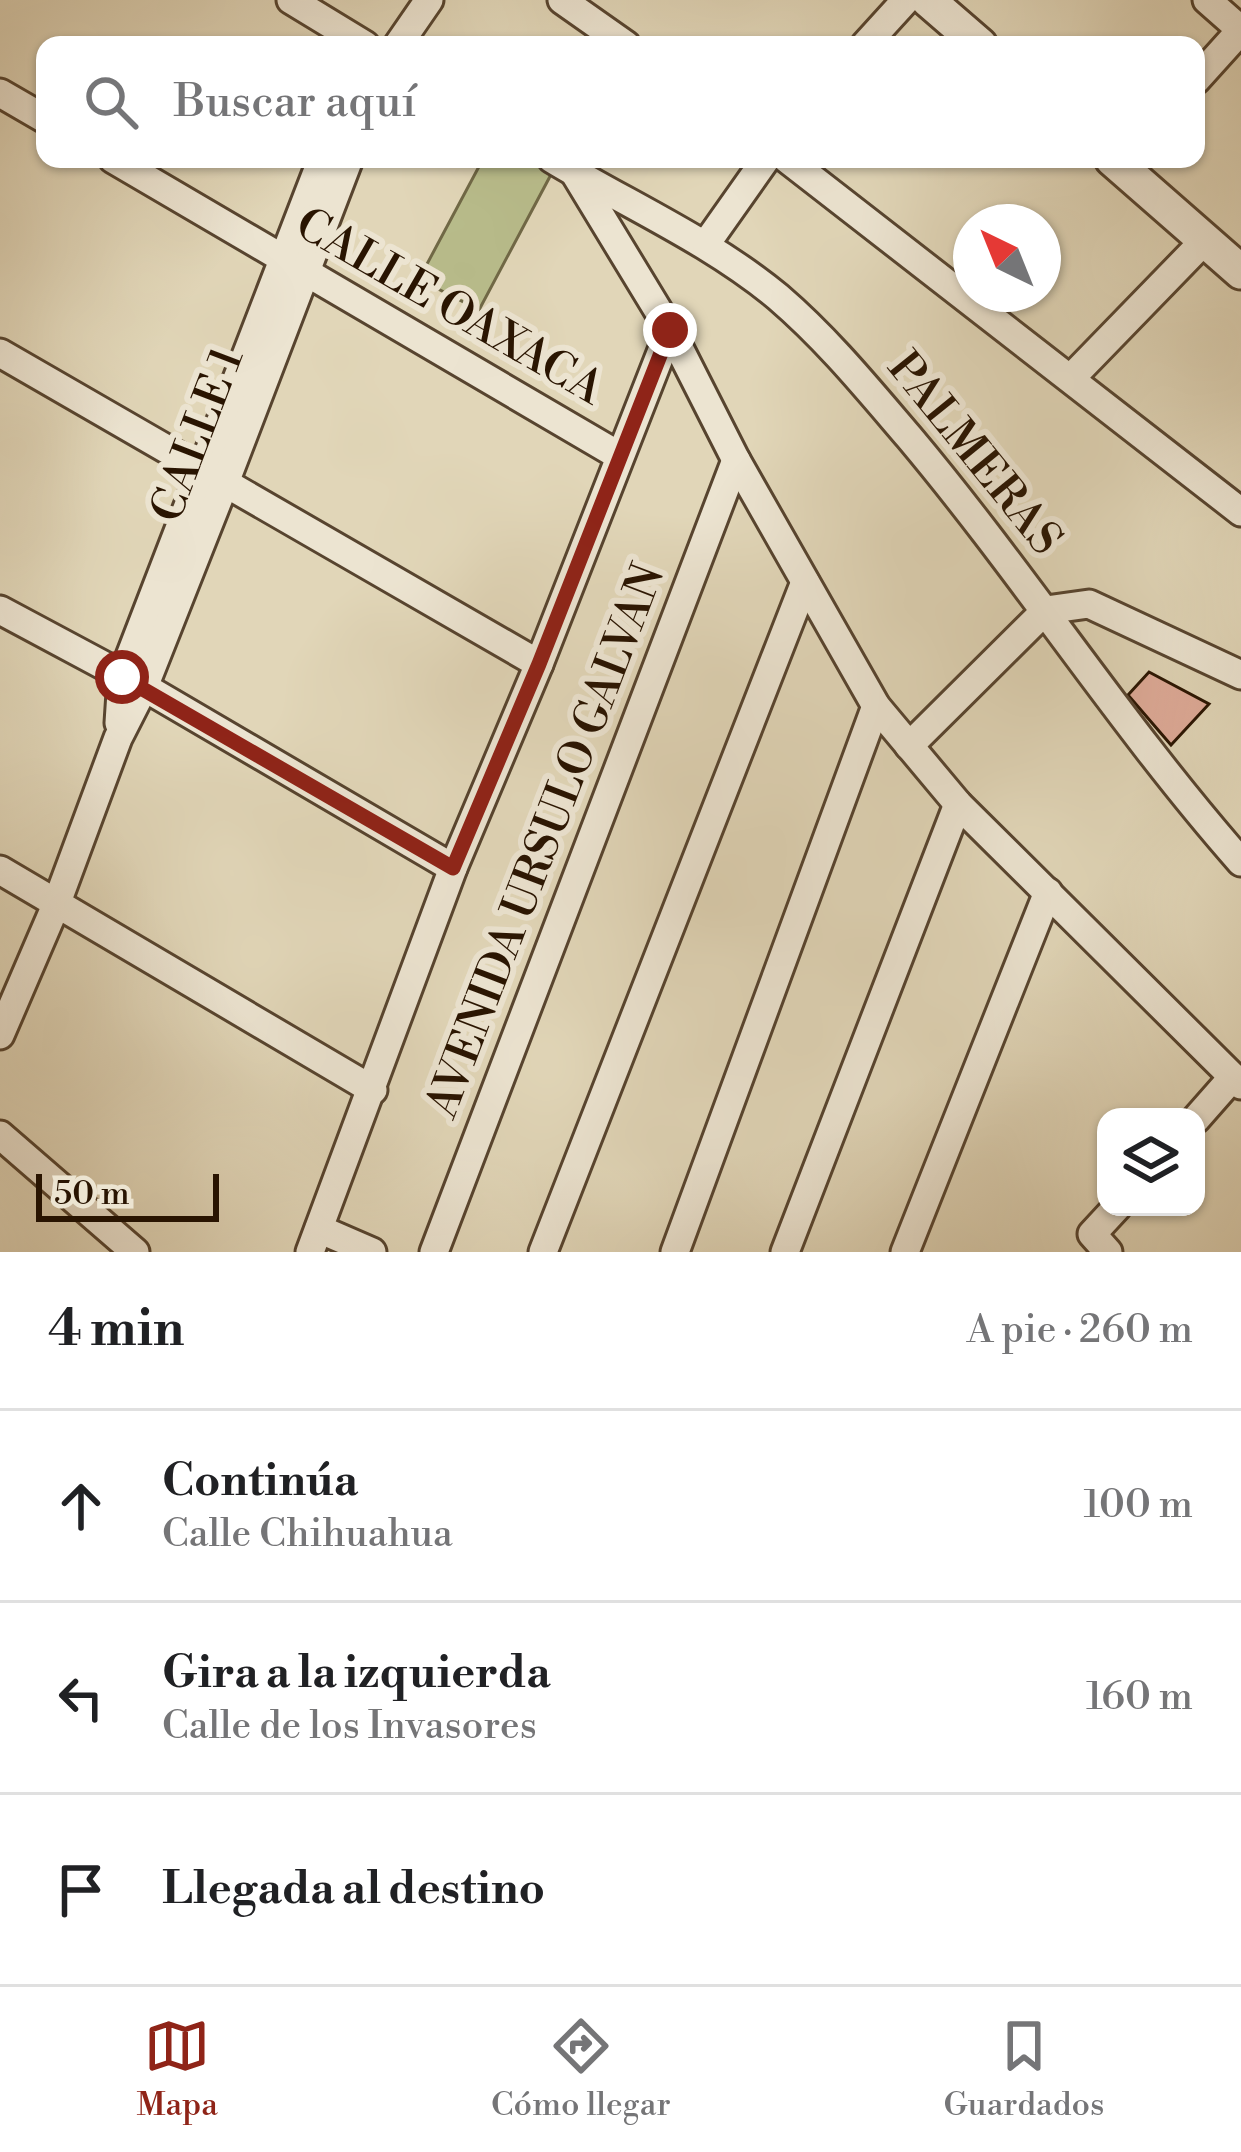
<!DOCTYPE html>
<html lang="es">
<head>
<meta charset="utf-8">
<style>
  :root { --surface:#fff; --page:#f2f2f2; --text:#202124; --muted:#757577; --line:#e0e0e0; --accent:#8f2418 }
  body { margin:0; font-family:"Libre Bodoni",serif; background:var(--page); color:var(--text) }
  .controls { position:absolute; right:36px; bottom:36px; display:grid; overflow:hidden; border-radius:24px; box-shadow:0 3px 9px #0004 }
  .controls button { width:108px; height:108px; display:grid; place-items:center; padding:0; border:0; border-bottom:3px solid var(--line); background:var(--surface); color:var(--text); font:60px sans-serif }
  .compass { position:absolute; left:953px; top:204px; width:108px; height:108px; border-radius:50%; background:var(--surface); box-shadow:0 3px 9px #0004; rotate:317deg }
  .scale { position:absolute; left:36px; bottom:30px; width:183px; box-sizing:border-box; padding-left:12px; border:6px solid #291401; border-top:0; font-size:33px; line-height:42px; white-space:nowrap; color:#291401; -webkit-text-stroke:9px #ece4d1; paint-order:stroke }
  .stop { position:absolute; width:36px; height:36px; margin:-27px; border:9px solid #8f2418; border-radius:50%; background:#fff }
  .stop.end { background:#8f2418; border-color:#fff; box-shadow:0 3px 12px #0008 }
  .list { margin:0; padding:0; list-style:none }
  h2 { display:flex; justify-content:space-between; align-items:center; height:156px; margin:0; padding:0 48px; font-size:51px }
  h2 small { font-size:39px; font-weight:400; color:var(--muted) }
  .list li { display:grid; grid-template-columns:78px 1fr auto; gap:36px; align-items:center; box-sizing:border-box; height:192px; padding:0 48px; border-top:3px solid var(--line) }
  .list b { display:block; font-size:45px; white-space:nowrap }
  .list p { margin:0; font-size:39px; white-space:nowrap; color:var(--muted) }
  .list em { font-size:39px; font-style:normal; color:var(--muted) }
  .icon { flex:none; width:66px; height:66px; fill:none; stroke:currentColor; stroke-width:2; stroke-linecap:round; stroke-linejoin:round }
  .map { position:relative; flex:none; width:1241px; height:1252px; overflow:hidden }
  .search { position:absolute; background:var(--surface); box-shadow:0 3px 9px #0004; left:36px; right:36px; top:36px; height:132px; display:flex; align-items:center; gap:30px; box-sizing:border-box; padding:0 42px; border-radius:24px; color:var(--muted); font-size:45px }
  .sheet { height:732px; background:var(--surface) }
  nav { display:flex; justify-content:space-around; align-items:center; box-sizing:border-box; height:168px; border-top:3px solid var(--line); background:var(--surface); font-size:33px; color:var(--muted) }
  nav a { display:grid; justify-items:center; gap:6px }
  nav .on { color:var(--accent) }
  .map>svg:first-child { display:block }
</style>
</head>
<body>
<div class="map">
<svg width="1241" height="1252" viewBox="0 0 1241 1252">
  <rect width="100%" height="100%" fill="#e1d6b8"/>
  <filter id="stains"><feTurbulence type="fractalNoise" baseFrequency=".00167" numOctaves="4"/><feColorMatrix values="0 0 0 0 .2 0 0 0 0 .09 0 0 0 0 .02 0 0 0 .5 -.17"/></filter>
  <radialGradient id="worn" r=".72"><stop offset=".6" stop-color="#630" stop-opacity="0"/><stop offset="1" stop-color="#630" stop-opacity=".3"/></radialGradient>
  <polygon fill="#b8bc8b" stroke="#706846" stroke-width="3" points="483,159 540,159 555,167 479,310 419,279"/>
  <polygon fill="#dfab99" stroke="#291401" stroke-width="3" points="1149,672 1209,704 1171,745 1128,695"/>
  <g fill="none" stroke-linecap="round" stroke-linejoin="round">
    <defs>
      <g id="minor">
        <polyline points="291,0 365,45"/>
        <polyline points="562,0 626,45"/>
        <polyline points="1207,0 1241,30"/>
        <polyline points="398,45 429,0"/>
        <polyline points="865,45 906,0"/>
        <polyline points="1196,80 1241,30"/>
        <polyline points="0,93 45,119"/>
        <polyline points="113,159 618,455"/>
        <path d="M552 159C628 205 709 240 778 297 827 339 867 388 909 437 1025 575 1122 727 1241 862"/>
        <polyline points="787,159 1241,512"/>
        <polyline points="574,172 670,330 736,460 876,706 958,804 1241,1085"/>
        <polyline points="706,244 766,159"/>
        <polyline points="0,353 539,664"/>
        <polyline points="1072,377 1205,240"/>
        <polyline points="0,610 144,687 453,868"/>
        <polyline points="1046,610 1089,604 1241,675"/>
        <polyline points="119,723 122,677 322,159"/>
        <polyline points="909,746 1046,610"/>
        <polyline points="0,870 373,1090"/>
        <polyline points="0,1035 56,905 118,738 144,687 226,480 349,159"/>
        <polyline points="1196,1119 1233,1077"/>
        <polyline points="0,1135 135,1252"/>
        <polyline points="319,1229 372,1252"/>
        <polyline points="310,1252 453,868 539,664 670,330"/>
        <polyline points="434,1252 736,460"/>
        <polyline points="543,1252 805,582"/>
        <polyline points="675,1252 876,706"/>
        <polyline points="785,1252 958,804"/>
        <polyline points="905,1252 1048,892"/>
        <polyline points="1108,1252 1092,1234 1117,1207"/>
      </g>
      <g id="tertiary">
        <polyline points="928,0 980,45"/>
        <polyline points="1112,159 1241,272"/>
      </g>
    </defs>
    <use href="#minor" stroke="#57442f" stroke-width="33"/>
    <use href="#tertiary" stroke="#57442f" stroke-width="39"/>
    <use href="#minor" stroke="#ece4d1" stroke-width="27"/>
    <use href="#tertiary" stroke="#ece4d1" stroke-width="33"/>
  </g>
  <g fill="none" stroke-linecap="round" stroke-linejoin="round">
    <polyline stroke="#8f2418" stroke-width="15" points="122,677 453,868 539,664 670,330"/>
  </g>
  <g text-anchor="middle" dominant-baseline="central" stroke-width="12" stroke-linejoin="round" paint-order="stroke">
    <g font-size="45" fill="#291401" stroke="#ece4d1">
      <text transform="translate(449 307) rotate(30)">CALLE OAXACA</text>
      <text transform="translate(198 435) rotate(-69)">CALLE 1</text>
      <text transform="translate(974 454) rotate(51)">PALMERAS</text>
      <text transform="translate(546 841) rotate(-69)">AVENIDA URSULO GALVAN</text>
    </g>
  </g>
  <rect width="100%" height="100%" filter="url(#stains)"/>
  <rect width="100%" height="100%" fill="url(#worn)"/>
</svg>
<div class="controls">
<button><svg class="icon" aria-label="layers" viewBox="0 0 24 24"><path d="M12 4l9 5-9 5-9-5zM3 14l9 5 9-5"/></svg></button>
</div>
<svg class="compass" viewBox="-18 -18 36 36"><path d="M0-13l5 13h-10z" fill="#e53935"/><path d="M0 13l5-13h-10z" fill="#757577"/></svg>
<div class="scale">50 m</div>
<div class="stop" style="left:122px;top:677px"></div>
<div class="stop end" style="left:670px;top:330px"></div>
<div class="search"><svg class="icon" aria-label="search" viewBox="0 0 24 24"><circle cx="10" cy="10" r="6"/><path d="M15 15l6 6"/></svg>Buscar aquí</div>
</div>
<section class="sheet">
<h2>4 min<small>A pie · 260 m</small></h2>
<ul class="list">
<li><svg class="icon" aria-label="ahead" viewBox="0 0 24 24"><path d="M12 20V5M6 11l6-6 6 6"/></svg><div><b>Continúa</b><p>Calle Chihuahua</p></div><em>100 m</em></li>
<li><svg class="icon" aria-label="left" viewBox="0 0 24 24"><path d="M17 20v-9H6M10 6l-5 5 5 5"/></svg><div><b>Gira a la izquierda</b><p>Calle de los Invasores</p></div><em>160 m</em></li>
<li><svg class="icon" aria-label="arrive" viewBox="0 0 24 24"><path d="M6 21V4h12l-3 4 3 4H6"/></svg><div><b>Llegada al destino</b></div></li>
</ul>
</section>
<nav>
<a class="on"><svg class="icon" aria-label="map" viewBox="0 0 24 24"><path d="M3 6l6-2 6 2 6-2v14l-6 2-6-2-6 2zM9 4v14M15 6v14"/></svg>Mapa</a>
<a><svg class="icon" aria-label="directions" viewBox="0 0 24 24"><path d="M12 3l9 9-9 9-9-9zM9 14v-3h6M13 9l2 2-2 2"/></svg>Cómo llegar</a>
<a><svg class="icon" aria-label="saved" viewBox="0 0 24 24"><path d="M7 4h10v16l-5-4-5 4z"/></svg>Guardados</a>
</nav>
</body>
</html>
